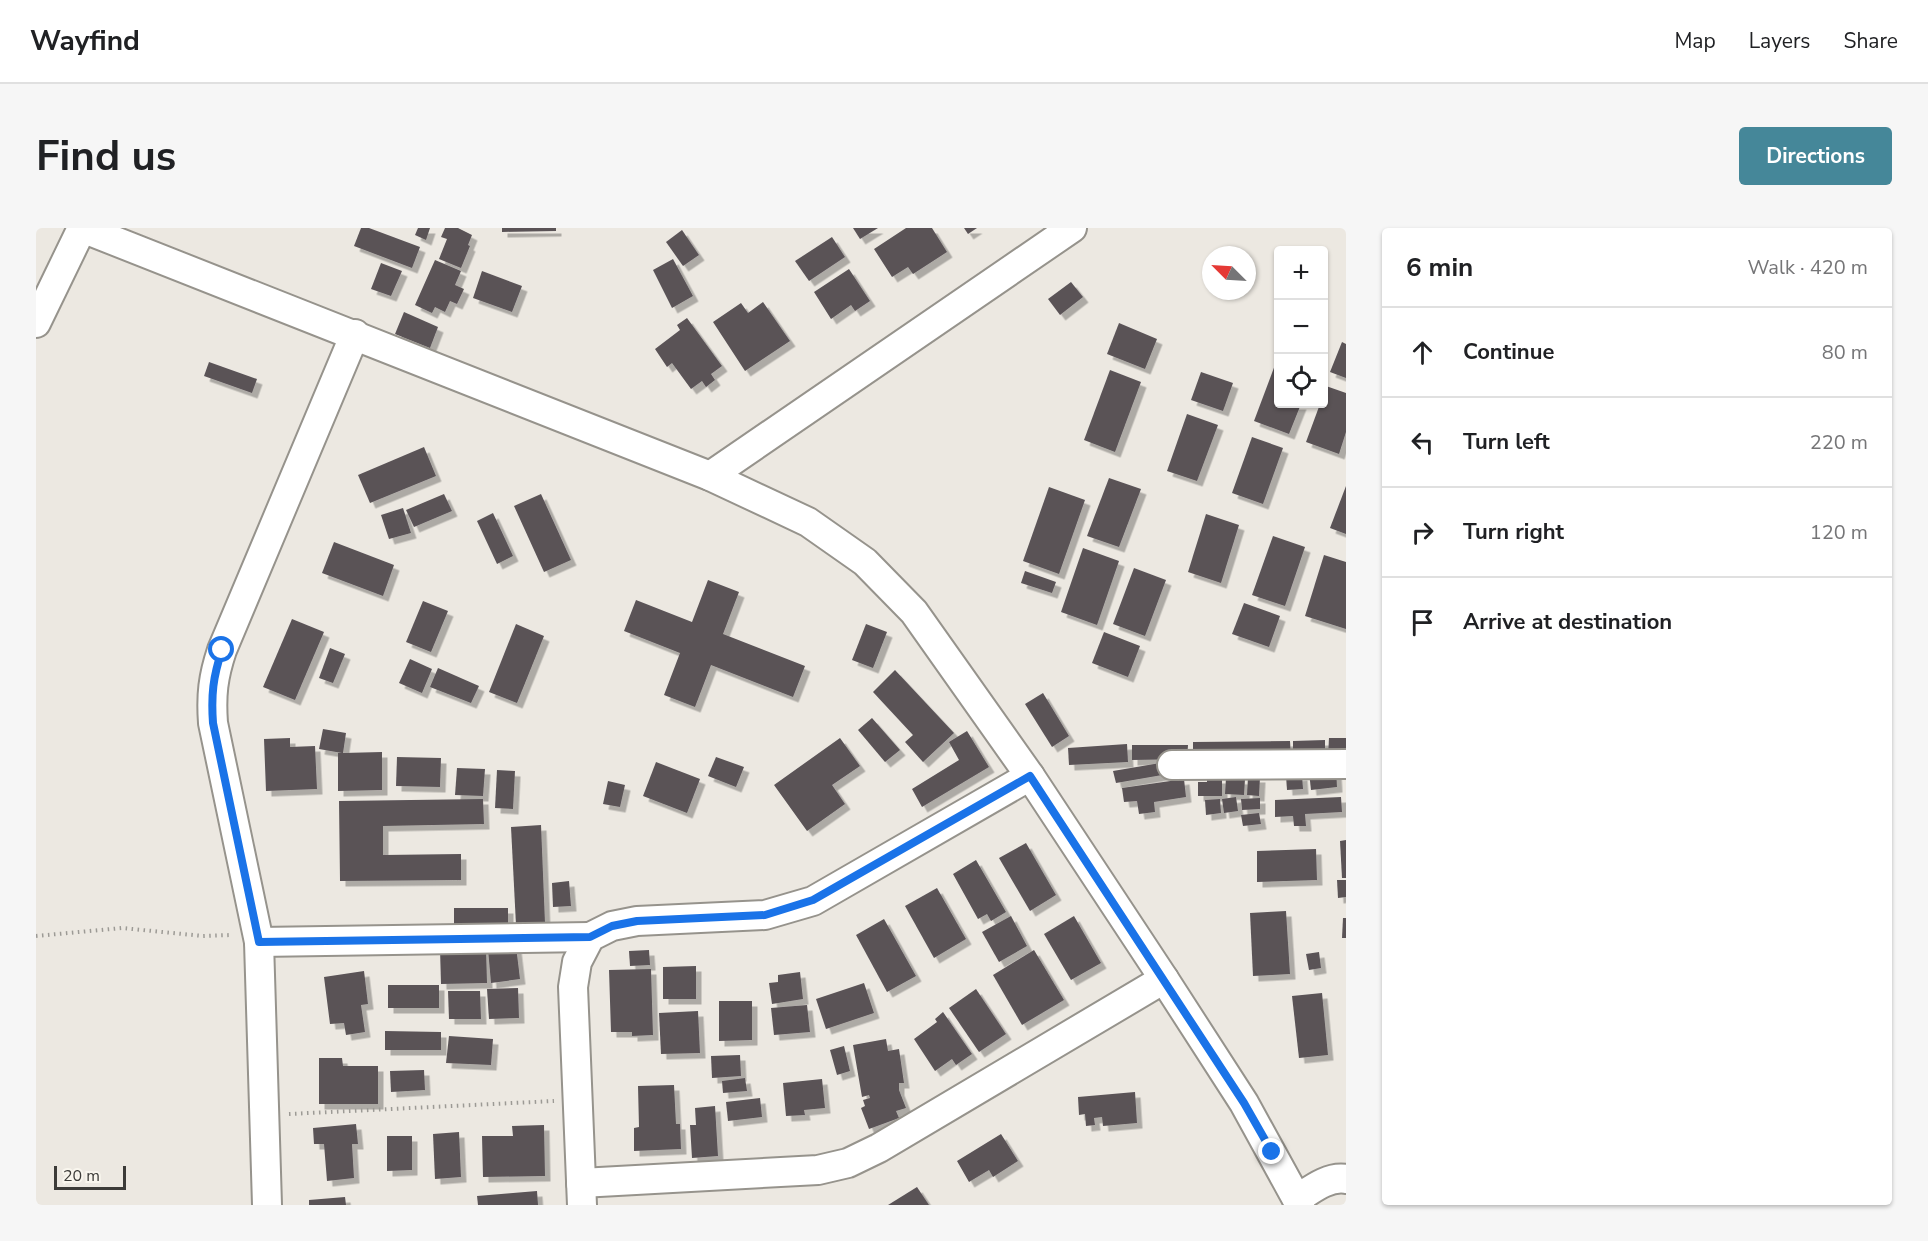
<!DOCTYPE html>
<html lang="en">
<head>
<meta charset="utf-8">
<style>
  :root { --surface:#fff; --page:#f6f6f6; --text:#202124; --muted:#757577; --line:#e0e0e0; --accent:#458799 }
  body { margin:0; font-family:"Nunito Sans",sans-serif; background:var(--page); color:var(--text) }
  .controls { position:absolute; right:18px; top:18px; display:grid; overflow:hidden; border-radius:6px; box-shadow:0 2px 4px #0004 }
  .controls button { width:54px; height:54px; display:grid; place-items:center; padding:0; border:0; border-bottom:2px solid var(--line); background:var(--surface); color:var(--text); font:30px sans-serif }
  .compass { position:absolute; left:1166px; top:18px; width:54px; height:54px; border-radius:50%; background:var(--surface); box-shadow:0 2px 4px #0004; rotate:294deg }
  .scale { position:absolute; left:18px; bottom:15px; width:72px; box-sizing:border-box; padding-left:6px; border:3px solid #3c3b38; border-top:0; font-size:16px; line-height:21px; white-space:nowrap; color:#3c3b38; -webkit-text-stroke:4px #f9f6ee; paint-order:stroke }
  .stop { position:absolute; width:18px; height:18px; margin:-14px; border:4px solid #1a73e8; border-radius:50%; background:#fff }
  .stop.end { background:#1a73e8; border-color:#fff; box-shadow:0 2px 6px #0008 }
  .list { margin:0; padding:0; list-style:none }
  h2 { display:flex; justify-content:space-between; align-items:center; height:78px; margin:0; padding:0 24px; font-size:26px }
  h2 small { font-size:20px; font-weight:400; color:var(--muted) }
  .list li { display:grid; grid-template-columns:39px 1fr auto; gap:18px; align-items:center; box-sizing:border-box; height:90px; padding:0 24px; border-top:2px solid var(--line) }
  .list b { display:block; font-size:22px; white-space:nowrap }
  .list em { font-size:20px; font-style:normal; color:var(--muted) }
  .icon { flex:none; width:33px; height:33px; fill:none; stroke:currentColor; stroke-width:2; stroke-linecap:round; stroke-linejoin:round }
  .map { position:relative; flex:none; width:1310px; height:977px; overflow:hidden; border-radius:6px }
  header { display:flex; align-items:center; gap:36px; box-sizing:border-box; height:84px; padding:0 30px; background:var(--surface); border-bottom:2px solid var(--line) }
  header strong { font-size:28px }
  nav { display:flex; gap:33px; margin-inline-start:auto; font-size:21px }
  .intro { display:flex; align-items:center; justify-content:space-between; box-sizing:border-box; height:144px; padding:0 36px }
  h1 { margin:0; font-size:42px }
  .button { padding:15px 27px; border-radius:6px; background:var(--accent); color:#fff; font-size:21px; font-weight:700 }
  main { display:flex; gap:36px; padding:0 36px }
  aside { flex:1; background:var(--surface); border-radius:6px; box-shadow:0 2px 4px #0004 }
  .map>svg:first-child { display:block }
</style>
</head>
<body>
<header>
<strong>Wayfind</strong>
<nav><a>Map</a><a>Layers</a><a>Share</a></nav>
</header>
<div class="intro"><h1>Find us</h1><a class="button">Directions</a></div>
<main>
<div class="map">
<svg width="1310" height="977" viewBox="0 0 1310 977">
  <defs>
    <filter id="shadow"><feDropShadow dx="5.5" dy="5.5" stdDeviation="0" flood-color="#0004"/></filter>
  </defs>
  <rect width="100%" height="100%" fill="#ece8e1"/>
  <g fill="#5a5357" filter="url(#shadow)">
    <polygon points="325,0 333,0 384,19 376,40 318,18"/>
    <polygon points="382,0 394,0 390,12 379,7"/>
    <polygon points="409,0 422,0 436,7 432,17 434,18 425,40 403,31 411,11 405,9"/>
    <polygon points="466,0 520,0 520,3 466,4"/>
    <polygon points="817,0 842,0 824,11"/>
    <polygon points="870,0 896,0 911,24 877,46 872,39 856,49 838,21"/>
    <polygon points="928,0 941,0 932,6"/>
    <polygon points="646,2 663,27 647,38 630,14"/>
    <polygon points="796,9 809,29 773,53 759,33"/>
    <polygon points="637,31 657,68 636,80 617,42"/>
    <polygon points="399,32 425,43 419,57 428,61 421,76 414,73 409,84 399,79 396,85 379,77"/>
    <polygon points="345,35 366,43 355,68 335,61"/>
    <polygon points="813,41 834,73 819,83 815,77 795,91 778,64"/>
    <polygon points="446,43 486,58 476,84 437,70"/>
    <polygon points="1035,54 1047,69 1024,87 1012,71"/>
    <polygon points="727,74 754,113 709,143 677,94 705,75 712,85"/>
    <polygon points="368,84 402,99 394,120 359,106"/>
    <polygon points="651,90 686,138 675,146 679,152 670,159 666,153 655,161 636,135 631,139 619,121 644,102 641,97"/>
    <polygon points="1083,95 1121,111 1109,141 1071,126"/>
    <polygon points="1306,114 1310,116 1310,150 1294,144"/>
    <polygon points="1242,129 1242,176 1265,176 1253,206 1218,193"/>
    <polygon points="173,134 221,151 216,165 168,148"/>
    <polygon points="1074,142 1105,154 1079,224 1048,212"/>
    <polygon points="1165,144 1197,155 1187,183 1155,172"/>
    <polygon points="1290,158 1310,165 1310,204 1303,226 1270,214 1284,176 1288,176"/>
    <polygon points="1151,186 1182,197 1161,253 1131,243"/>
    <polygon points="1216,209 1247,220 1227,276 1196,265"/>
    <polygon points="388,219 400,248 334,275 322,247"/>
    <polygon points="1073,250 1105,261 1083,319 1051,308"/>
    <polygon points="1310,258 1310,306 1294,300"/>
    <polygon points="1013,259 1049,272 1023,346 987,333"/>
    <polygon points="408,266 416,283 378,299 370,282"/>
    <polygon points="505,266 535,332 508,344 478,278"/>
    <polygon points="367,280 375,305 353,311 345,287"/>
    <polygon points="457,285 477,328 461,336 441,293"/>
    <polygon points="1170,286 1203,297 1185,355 1152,344"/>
    <polygon points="1237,308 1269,319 1249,378 1216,367"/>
    <polygon points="298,314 358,337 347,368 286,345"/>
    <polygon points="1047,320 1083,333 1061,397 1025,384"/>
    <polygon points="1288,327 1310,334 1310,401 1269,388"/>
    <polygon points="1098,340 1130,352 1109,408 1077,396"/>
    <polygon points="989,343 1020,354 1016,365 985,355"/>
    <polygon points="672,352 703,364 687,406 769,438 757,469 675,437 659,479 628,467 644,425 588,403 600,372 656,394"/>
    <polygon points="387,373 412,383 395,424 370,414"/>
    <polygon points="1208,375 1244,388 1233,419 1196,406"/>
    <polygon points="256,391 288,404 259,472 227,459"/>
    <polygon points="480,396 508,408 481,475 453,464"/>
    <polygon points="830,396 851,404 837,440 816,432"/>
    <polygon points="1068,404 1104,418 1092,449 1056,435"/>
    <polygon points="294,420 309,426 297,455 283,450"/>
    <polygon points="374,431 396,441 386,465 363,455"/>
    <polygon points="402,440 443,458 435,475 394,459"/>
    <polygon points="859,442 918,505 887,534 869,514 877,507 837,464"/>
    <polygon points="1007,465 1033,508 1016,519 989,476"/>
    <polygon points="836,490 864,522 849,534 822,502"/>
    <polygon points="287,501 310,505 307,525 346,524 346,562 302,563 302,525 306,525 283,521"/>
    <polygon points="931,503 953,539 886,579 876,561 923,532 913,514"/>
    <polygon points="254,510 254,519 279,518 281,561 230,563 228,511"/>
    <polygon points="804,510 824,538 796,557 809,576 771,603 738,557"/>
    <polygon points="1293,510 1310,510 1310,528 1292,528"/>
    <polygon points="1289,512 1289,527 1257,528 1257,513"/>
    <polygon points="1254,513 1255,530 1157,531 1157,514"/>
    <polygon points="1091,516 1092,534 1033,537 1032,520"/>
    <polygon points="1096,517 1152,517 1151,531 1096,532"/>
    <polygon points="361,529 405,530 404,559 360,558"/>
    <polygon points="680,529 708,539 700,559 672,548"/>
    <polygon points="620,534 664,551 651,585 607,568"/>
    <polygon points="1130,534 1132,546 1080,555 1077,543"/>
    <polygon points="421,540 449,541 447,568 419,567"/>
    <polygon points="1300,541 1301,559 1275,562 1273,544"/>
    <polygon points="461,542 479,543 477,581 459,580"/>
    <polygon points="1266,547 1267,561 1251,562 1250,548"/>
    <polygon points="1212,549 1224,549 1223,568 1211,567"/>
    <polygon points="1171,550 1186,550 1186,568 1162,568 1162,554 1171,554"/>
    <polygon points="1190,550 1209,551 1208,567 1189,566"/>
    <polygon points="1148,551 1150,569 1118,574 1119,584 1103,586 1101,573 1088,574 1086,560"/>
    <polygon points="572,553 589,557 584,579 567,576"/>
    <polygon points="1200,569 1202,583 1188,585 1186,571"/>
    <polygon points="1305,569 1306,584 1269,586 1270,598 1258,598 1257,588 1239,589 1239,572"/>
    <polygon points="1224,570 1224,581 1206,582 1205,571"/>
    <polygon points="447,571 448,596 347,598 347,627 425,626 425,652 304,653 303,573"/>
    <polygon points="1184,571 1185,585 1170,587 1169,572"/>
    <polygon points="1223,585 1225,596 1207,598 1205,587"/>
    <polygon points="505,597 509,695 480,697 475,599"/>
    <polygon points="1310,612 1310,650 1306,650 1304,613"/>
    <polygon points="990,615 1020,667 994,683 963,630"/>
    <polygon points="1280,621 1281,652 1221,654 1221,623"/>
    <polygon points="940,632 970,684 955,693 951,686 942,691 917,646"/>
    <polygon points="1301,652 1310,652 1310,669 1302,670"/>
    <polygon points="533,653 535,678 517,679 516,655"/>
    <polygon points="901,660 930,711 898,730 869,678"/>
    <rect x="418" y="680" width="54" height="19"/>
    <polygon points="1250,683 1254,746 1217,748 1214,685"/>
    <polygon points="975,688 991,718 963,734 946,704"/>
    <polygon points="1038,688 1065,735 1035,752 1008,706"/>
    <polygon points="1307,690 1310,690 1310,710 1306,710"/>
    <polygon points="848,691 880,748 851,764 820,707"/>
    <polygon points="480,718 484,751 455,755 452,721"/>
    <polygon points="450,720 451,755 405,756 404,721"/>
    <polygon points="613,722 614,737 594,738 593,723"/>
    <polygon points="998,722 1028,772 986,797 957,747"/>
    <polygon points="1283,724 1285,740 1273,742 1270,726"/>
    <polygon points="660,738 660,771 627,771 627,739"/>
    <polygon points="615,741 617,807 596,808 596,804 575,804 573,742"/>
    <polygon points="328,743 332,776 325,777 329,804 310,807 308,795 294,796 288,749"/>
    <polygon points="764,744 767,771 736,776 733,755 742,754 742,747"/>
    <polygon points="828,755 838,785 790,801 780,771"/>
    <rect x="352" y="757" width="51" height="23"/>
    <polygon points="482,760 483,790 453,791 451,761"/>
    <polygon points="940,761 970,806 943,824 913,780"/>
    <polygon points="412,763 444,763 445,791 413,791"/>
    <polygon points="1286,765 1292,827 1263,830 1256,768"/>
    <polygon points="683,773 716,773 716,812 683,813"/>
    <polygon points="771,777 774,804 738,807 735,780"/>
    <polygon points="662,783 664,825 625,826 623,785"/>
    <polygon points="907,784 936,826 920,837 916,831 899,843 878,811 901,794 899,791"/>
    <polygon points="349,803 405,804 405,822 349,822"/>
    <polygon points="413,808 457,811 455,837 410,835"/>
    <polygon points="850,811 852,823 863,821 868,855 863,855 863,862 870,880 860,883 863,890 833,901 825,880 829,878 827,872 834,870 833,867 826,869 817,817"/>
    <polygon points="808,818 814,843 801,847 794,822"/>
    <polygon points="704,827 705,848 676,850 675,828"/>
    <polygon points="283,830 306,830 307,838 342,838 342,876 283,876"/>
    <polygon points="388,842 389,862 355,864 354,843"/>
    <polygon points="709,850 711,863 687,865 686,853"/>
    <polygon points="786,851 789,880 768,882 769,887 750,888 747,855"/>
    <polygon points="638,857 640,896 644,896 645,921 598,923 598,900 603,899 602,858"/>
    <polygon points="1099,864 1101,895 1067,898 1066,889 1058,890 1059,897 1050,898 1049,886 1043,887 1042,869"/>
    <polygon points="724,870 726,889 692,893 690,874"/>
    <polygon points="679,878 682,928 656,930 654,897 660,897 659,880"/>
    <polygon points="320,896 322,916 316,916 318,950 291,953 288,916 278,916 277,900"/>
    <polygon points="508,897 509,948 447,949 446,908 477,908 476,898"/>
    <polygon points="423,904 425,949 399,951 397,906"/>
    <polygon points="965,906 982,933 957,949 953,942 933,954 921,933"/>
    <polygon points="351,908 376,908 376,942 351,943"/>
    <polygon points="881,959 893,977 852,977"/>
    <polygon points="501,963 502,977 442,977 441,968"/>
    <polygon points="309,969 310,977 273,977 273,972"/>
  </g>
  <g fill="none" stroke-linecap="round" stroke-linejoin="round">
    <defs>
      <g id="minor">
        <polyline points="46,0 674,248 772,294 829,334 878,384 994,548 1128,751 1208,875 1264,977"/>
        <polyline points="0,95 46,0"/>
        <polyline points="674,248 1036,0"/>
        <polyline points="1136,537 1310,536"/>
        <polyline points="223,714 554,709"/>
        <polyline points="545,955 782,942 812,935 843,920 1128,751"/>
        <path d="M1261 971C1275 962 1292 948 1310 951"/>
        <path d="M231 977 223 714 177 495C175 467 177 449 186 422L319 106"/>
        <polyline points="546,977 537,759 541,734 554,709 576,698 601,693 729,687 777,673 994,548"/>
      </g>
    </defs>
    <use href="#minor" stroke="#96938c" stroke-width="32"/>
    <g stroke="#9c9a95" stroke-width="4" stroke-dasharray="1.5 4.5" stroke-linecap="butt">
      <polyline points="0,708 86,700 167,708 196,707"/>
      <polyline points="253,886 518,873"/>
    </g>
    <use href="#minor" stroke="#fff" stroke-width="28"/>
  </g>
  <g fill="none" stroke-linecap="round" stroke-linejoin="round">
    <path stroke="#1a73e8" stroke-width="8" d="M186 422C177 449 175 467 177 495L223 714 554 709 576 698 601 693 729 687 777 672 994 548 1208 875 1236 924"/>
  </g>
</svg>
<div class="controls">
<button>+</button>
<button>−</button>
<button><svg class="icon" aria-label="locate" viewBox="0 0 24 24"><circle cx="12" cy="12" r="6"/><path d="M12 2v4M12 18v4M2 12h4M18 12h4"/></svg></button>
</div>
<svg class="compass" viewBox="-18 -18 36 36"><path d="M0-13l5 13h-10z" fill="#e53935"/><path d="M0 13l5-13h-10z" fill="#757577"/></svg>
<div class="scale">20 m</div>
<div class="stop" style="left:186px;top:422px"></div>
<div class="stop end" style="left:1236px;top:924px"></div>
</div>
<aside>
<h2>6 min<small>Walk · 420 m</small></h2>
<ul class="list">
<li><svg class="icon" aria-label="ahead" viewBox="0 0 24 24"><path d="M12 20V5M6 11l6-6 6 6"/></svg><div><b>Continue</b></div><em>80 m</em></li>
<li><svg class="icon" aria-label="left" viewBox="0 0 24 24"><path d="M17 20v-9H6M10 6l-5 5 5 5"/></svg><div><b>Turn left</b></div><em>220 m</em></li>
<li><svg class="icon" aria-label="right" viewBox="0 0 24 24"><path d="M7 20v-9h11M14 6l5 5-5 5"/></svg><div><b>Turn right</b></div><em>120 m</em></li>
<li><svg class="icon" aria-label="arrive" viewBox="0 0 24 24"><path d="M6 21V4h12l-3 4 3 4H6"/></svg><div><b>Arrive at destination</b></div></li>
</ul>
</aside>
</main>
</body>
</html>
